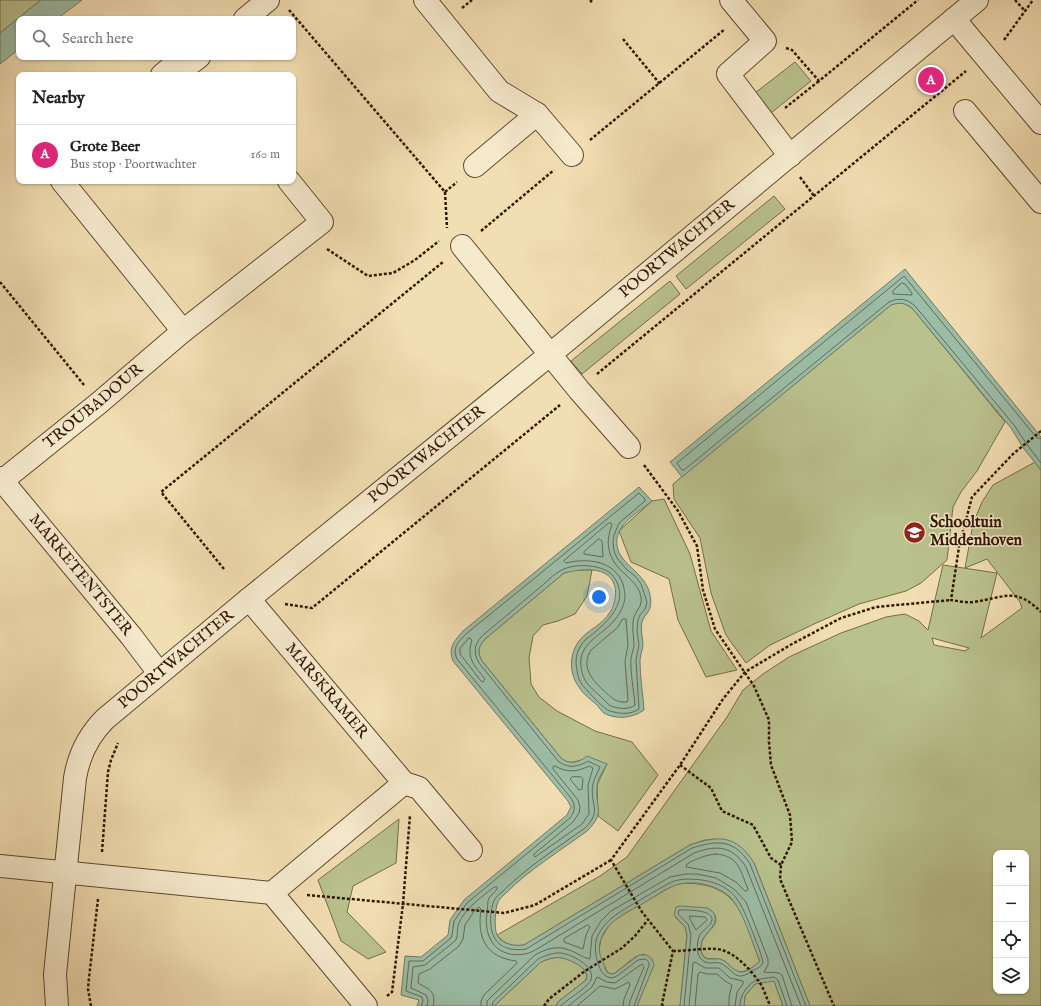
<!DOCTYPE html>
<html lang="en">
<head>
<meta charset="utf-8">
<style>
  :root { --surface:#fff; --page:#f6f6f6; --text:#202124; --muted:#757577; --line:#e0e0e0; --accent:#db2777 }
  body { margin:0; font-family:"IM FELL English",serif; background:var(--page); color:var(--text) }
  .controls { position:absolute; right:12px; bottom:12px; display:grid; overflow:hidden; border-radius:8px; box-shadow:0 1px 3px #0004 }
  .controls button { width:36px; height:36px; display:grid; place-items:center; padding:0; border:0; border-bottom:1px solid var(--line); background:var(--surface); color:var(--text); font:20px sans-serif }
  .you { position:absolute; left:599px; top:597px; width:14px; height:14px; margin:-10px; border:3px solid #fff; border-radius:50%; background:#1a73e8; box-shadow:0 0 0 6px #1a73e833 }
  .badge { display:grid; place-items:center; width:26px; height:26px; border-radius:50%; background:var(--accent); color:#fff; font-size:13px; font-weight:700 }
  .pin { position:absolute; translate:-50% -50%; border:2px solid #fff; box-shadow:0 1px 4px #0006 }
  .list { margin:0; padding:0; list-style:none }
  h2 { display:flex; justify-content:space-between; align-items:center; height:52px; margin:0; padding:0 16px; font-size:17px }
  h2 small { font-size:13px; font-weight:400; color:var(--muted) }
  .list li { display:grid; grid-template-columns:26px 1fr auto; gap:12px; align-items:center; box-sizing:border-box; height:60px; padding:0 16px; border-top:1px solid var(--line) }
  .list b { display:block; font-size:15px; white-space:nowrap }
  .list p { margin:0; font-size:13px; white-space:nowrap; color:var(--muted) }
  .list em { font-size:13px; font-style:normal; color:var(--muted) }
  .icon { flex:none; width:22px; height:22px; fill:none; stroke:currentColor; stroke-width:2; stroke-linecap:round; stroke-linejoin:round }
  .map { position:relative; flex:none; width:1041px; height:1006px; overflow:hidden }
  .search { position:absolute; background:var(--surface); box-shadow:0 1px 3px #0004; left:16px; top:16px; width:280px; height:44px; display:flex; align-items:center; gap:10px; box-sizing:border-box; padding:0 14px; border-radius:8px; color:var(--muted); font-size:15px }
  .panel { position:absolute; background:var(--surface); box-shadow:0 1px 3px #0004; left:16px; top:72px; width:280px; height:112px; border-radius:8px }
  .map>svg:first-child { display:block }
</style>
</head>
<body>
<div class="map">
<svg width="1041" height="1006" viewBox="0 0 1041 1006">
  <rect width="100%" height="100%" fill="#f1deb2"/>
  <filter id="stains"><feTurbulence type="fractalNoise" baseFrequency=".005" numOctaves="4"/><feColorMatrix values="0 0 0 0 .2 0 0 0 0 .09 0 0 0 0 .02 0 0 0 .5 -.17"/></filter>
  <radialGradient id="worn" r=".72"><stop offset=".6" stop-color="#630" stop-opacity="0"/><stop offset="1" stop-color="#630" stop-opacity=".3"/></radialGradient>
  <g fill="#b9c18d" stroke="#756c47" fill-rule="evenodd">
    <polygon points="0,0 41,0 0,33"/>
    <polygon points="795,62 811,81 771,113 755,93"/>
    <polygon points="774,196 785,209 686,289 676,276"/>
    <polygon points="670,281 680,294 582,374 571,361"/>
    <polygon points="896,303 903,303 912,308 1005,422 977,471 961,492 953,507 947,560 921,583 906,591 859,604 814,624 770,645 746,663 726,635 711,593 700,538 674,499 673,484 891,305"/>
    <path d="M1035 462 1041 470V1006H810L754 863 715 839 705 840 690 845 524 945C513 947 504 944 497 935L600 876 627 857 727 717 743 690 763 674 789 657 841 633 886 617 905 614 919 621 928 630 943 565 997 573 981 638 1022 608 1020 602 987 559 965 568 973 524 982 502 993 485ZM932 638 969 648 965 651 934 645ZM996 853H1026V991H996Z"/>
    <polygon points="664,499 690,554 711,631 737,670 706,677 678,620 669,579 631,562 619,531 652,501"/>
    <path d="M574 570H592L587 596 575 614 558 621 543 625 533 636 529 658 531 684 539 697 557 711 595 731 632 742 658 775 618 831 598 816 597 785 607 764C600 763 592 760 585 760 576 759 572 767 561 758L482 661C477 652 478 647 485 639L564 573Z"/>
    <polygon points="399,819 396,863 353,886 347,912 386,952 368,959 341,941 318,880"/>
    <path d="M685 883C741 884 743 918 760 962 751 968 741 977 732 968 728 964 726 961 722 960 715 957 709 961 703 956 692 932 729 928 711 910L675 917 685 927 687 935 680 1006H637L653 965 644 954 635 957 615 973 613 974 608 973 600 957 599 950 601 939 608 927 617 918 674 885Z"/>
    <path d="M558 957C569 958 584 964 587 976L586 980 558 1002 556 1006H494L541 962 548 959Z"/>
    <polygon points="774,980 783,1006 744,1006 745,996 755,984"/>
  </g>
  <g fill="#9cbda7" stroke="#717b65">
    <polygon points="41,0 82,0 57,19 19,19 19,49 0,64 0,33"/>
    <path d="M905 269 1041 437V470L1024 449 1011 428 912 308C905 303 900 302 891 305L682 477 670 462Z"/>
    <path d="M639 487 652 501C640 511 620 522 617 538 614 563 642 569 649 591 651 598 652 606 648 612 646 615 643 618 642 622 640 630 643 638 643 646 642 651 640 656 640 661 640 678 643 694 644 710 633 718 616 720 604 713 601 711 599 707 596 704 590 699 583 694 579 687 569 674 569 654 579 641 587 630 603 625 610 612 617 602 619 582 606 574 594 567 577 570 564 573L485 639C478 647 477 652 482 661L561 758C569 765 579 763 587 756L607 764C603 771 597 779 597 787 595 808 606 812 587 831 560 851 530 869 506 893 504 895 499 899 498 902 495 908 494 929 497 935 502 945 515 946 524 945L690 845C719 835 737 835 754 863L810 1006H783L774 981 755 984 745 996 744 1006H680L687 935 685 927 674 915 676 907 680 906 708 908 714 913C720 928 702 931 701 946 701 949 701 955 704 957 708 961 715 958 720 959 728 961 732 971 741 972 748 972 754 966 760 961 752 943 743 909 729 896 718 886 700 882 686 883 671 884 659 894 647 901 638 907 627 911 618 918 603 928 594 946 603 962 605 966 605 970 608 973L613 974 615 973 639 955H647L652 959 654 965 637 1006H556L558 1002 586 980 587 976C585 969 581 966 575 963 562 956 554 956 541 962L494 1006H417L419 1000 401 995 405 956 421 957 448 935 450 920 464 900 567 815 571 807 568 801 453 661C448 648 454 641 463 631Z"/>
  </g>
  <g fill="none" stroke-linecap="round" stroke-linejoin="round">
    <g stroke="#666a54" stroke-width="1">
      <polygon points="902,283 905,284 912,293 912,295 893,294 893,291"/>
      <path d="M1041 439 1036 437 904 276 677 463 682 470H684L889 302C899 297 907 299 915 306L1014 425 1028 446 1041 463"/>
      <path d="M609 523H611L612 525C604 544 609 561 625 574 631 580 637 585 640 593 645 608 634 609 633 622 632 630 634 638 634 646 633 650 632 654 631 658 630 673 634 690 635 705 630 710 616 709 609 705 609 705 606 701 605 701 599 694 591 689 586 682 582 675 580 666 581 658 585 635 620 630 625 598 625 593 624 588 623 584 614 560 587 558 566 563L564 561Z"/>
      <polygon points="599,539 602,541 603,557 584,554 584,552"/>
      <path d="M623 619H626L628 645 625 661 628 700 627 702C615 703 611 697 603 690 591 679 581 666 591 650L617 628Z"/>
      <path d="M469 638 472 640C466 658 474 665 485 679L483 682 481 681 460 654V649Z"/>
      <path d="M555 766C567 773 577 772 589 766L593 768 588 785 589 814 582 824 535 857 534 856V854L573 822 579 813 580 807 578 800 553 769V767Z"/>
      <polygon points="581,777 583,779 582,789 579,790 570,779 572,777"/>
      <path d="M716 854C739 856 740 870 748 889L747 891H745L736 882 720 873 686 867 687 864C696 859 705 855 716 854Z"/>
      <polygon points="690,916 705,917 707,920 696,930 690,919"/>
      <polygon points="588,925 590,927 586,935 583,949 564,942 564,939"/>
      <path d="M421 1006 423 1001 422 997 406 991 409 961H423L451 938 452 935 454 921 467 903 570 818C575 811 576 806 571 798L457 659C452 648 458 642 466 634L639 493 645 499V501L619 523 614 535 613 542 614 551 617 558 627 570 635 576 641 584 647 602 645 609 640 615 638 620 637 631 639 645 636 660 639 709C630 715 620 714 610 711 604 709 593 697 588 691 581 685 578 679 577 670 575 661 576 652 582 644 584 640 589 637 593 634 604 624 614 616 619 601 621 593 619 583 613 576 604 564 574 563 562 570 553 574 546 583 538 589 519 605 501 620 482 636 474 645 473 652 479 663L558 761C568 769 578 767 588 761L600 767C598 772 594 778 593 784 589 804 603 810 585 828 557 848 527 867 502 892 500 894 495 897 494 901 490 909 489 928 494 937 500 949 514 951 526 949L692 848C718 840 734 839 750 864L806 1006"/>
      <path d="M427 1006 428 1000 426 995 411 988 413 967 425 965 455 941C459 936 456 929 459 923 465 908 483 896 494 887H497V889C495 892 491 895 489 898 487 902 488 909 487 913 483 939 498 959 525 954 531 953 537 949 542 946L694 853C716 845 732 845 746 867L801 1006"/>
      <path d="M433 1006C437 991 428 989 418 983L419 974 430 969 459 946 463 939 465 925 475 910 479 907 481 909C477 937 485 957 516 961L517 963 484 995 481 1001V1006"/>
      <path d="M487 1006V1001L490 998 535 955C545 949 558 945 569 950 576 952 583 958 590 959L592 936 601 921 611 911 670 877 686 874H697L716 878 734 889 746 902 768 959V965L764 972C770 974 775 970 782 975L792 1006"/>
      <path d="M492 1006 493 1002 538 959C544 956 552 953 559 953 570 953 596 966 591 980 589 986 566 1001 560 1006"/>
      <polyline points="568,1006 592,987 597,977 607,982 615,983 642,964 644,967 630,1001 629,1006"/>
      <polyline points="577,1006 600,986 615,989 629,982 630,985 624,999 623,1006"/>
      <path d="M634 1006 648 968C650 964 649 961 645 959L638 960 617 976C599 986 592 949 597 937 606 918 623 910 640 900 651 894 661 887 672 882 681 878 692 879 702 880 737 886 741 904 753 933 756 942 761 952 763 962 762 966 758 968 754 970 734 984 735 970 720 963 715 962 709 964 705 962 701 960 699 957 698 953 697 948 697 942 699 937 701 931 708 928 711 923 718 909 686 910 679 910L678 914 688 924 691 935 684 1006"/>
      <polyline points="689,1006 693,963 695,962 705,968 719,968 730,978 743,981 743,984 737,992 735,1006"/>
      <polyline points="695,1006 698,974 700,972 707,974 717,974 725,981 732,985 729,997 729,1006"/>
      <path d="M740 1006C740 998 742 995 746 989 754 978 761 979 774 977L778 980 787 1006"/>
    </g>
    <defs>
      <g id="minor">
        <polyline points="425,0 499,91 537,114 572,155"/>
        <polyline points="731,0 765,41 728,74 790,156"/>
        <polyline points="245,19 268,0"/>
        <polyline points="954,19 1041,123"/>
        <polyline points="162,75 174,65 191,63 199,57"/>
        <polyline points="965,111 1041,202"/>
        <polyline points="475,166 537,114"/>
        <polyline points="62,181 183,331"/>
        <polyline points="462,246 579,390 629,447"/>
        <path id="s1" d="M0 478 131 636 159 673"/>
        <path id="s2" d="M2 481 99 403 183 331 322 222 289 181"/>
        <path id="s3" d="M249 599 404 783 419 788 471 850"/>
        <polyline points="0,866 272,893 366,1006"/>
        <polyline points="272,893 404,783"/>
        <path id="s4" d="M57 1006 55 974 75 778C79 754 88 736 105 719L249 599 547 357 977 0"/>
      </g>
    </defs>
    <use href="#minor" stroke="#61492d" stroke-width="24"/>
    <g stroke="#311701" stroke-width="2.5" stroke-dasharray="3 2" stroke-linecap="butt">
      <polyline points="590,0 592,2"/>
      <polyline points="1015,0 1025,11"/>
      <polyline points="462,8 472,0"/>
      <polyline points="289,10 445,192"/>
      <polyline points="623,39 660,84"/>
      <polyline points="1004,40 1033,0"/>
      <polyline points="786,48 792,50 819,81 918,0"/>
      <polyline points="785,108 819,81"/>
      <polyline points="590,140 725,29"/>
      <polyline points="800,177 814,196"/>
      <polyline points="445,192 447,228"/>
      <polyline points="445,192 457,182"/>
      <polyline points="481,231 554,170"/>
      <polyline points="327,249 368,276 393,273 415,260 439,241"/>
      <polyline points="0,282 84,385"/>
      <polyline points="597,374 966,71"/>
      <path d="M1041 431 1013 454 972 497 959 547 951 600C958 601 966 603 973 602 1004 598 1015 586 1041 612"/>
      <polyline points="644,465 678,511 697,546 703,590 715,629 754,686 769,720 769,742 771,765 790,815 792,842 781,865 780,879 834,1006"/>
      <polyline points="224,569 161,492 443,262"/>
      <polyline points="285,604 312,608 560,405"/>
      <polyline points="680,765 711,788 722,811 753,825 771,858 781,865"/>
      <polyline points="102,852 108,772 111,760 118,743"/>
      <polyline points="307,895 504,913 535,905 611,860"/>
      <path d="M673 951C687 951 702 948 717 949 734 951 750 969 760 983 764 989 766 997 769 1003L768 1006"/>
      <polyline points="387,996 392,992 403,904 410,815"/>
      <polyline points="91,1006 88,989 89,978 98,899"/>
      <polyline points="544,1006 549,999 585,971 622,948 635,936 647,921"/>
      <polyline points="663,1006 662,1004 673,951 642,912 611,860 680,765 723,699 745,672 792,644 841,618 876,607 951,600"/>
    </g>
    <use href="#minor" stroke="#f6eacd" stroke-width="22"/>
  </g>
  <defs>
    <symbol id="school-disc" viewBox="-11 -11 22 22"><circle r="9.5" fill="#8f2418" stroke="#f6eacd"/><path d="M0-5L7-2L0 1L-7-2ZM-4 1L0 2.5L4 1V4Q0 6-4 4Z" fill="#fff"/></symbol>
  </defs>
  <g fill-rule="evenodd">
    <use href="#school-disc" x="902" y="520" width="25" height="25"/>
  </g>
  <g text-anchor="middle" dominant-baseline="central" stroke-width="3" stroke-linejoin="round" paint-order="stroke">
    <g font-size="16" fill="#311701" stroke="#f6eacd">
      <text stroke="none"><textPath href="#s4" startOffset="1037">POORTWACHTER</textPath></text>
      <text stroke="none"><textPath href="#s2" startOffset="118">TROUBADOUR</textPath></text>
      <text stroke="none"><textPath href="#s4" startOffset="713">POORTWACHTER</textPath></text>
      <text stroke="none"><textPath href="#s1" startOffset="126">MARKETENTSTER</textPath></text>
      <text stroke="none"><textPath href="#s4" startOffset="389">POORTWACHTER</textPath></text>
      <text stroke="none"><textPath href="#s3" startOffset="120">MARSKRAMER</textPath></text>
    </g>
    <g font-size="16" font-weight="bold" fill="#311701" stroke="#f6eacd" text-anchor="start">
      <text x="930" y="523">Schooltuin<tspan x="930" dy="18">Middenhoven</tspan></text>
    </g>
  </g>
  <rect width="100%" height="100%" filter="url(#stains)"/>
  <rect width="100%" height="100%" fill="url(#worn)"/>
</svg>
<div class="controls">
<button>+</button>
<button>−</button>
<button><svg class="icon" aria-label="locate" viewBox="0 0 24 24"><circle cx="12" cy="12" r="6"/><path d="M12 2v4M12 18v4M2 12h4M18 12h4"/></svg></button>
<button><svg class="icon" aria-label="layers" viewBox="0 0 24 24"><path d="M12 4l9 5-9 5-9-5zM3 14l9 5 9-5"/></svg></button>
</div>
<div class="you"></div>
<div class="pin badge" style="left:931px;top:80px">A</div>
<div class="search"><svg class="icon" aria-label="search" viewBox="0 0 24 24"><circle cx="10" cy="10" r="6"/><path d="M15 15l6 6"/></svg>Search here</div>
<section class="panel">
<h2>Nearby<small></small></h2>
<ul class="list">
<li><span class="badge">A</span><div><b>Grote Beer</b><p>Bus stop · Poortwachter</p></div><em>160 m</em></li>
</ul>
</section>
</div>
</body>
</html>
